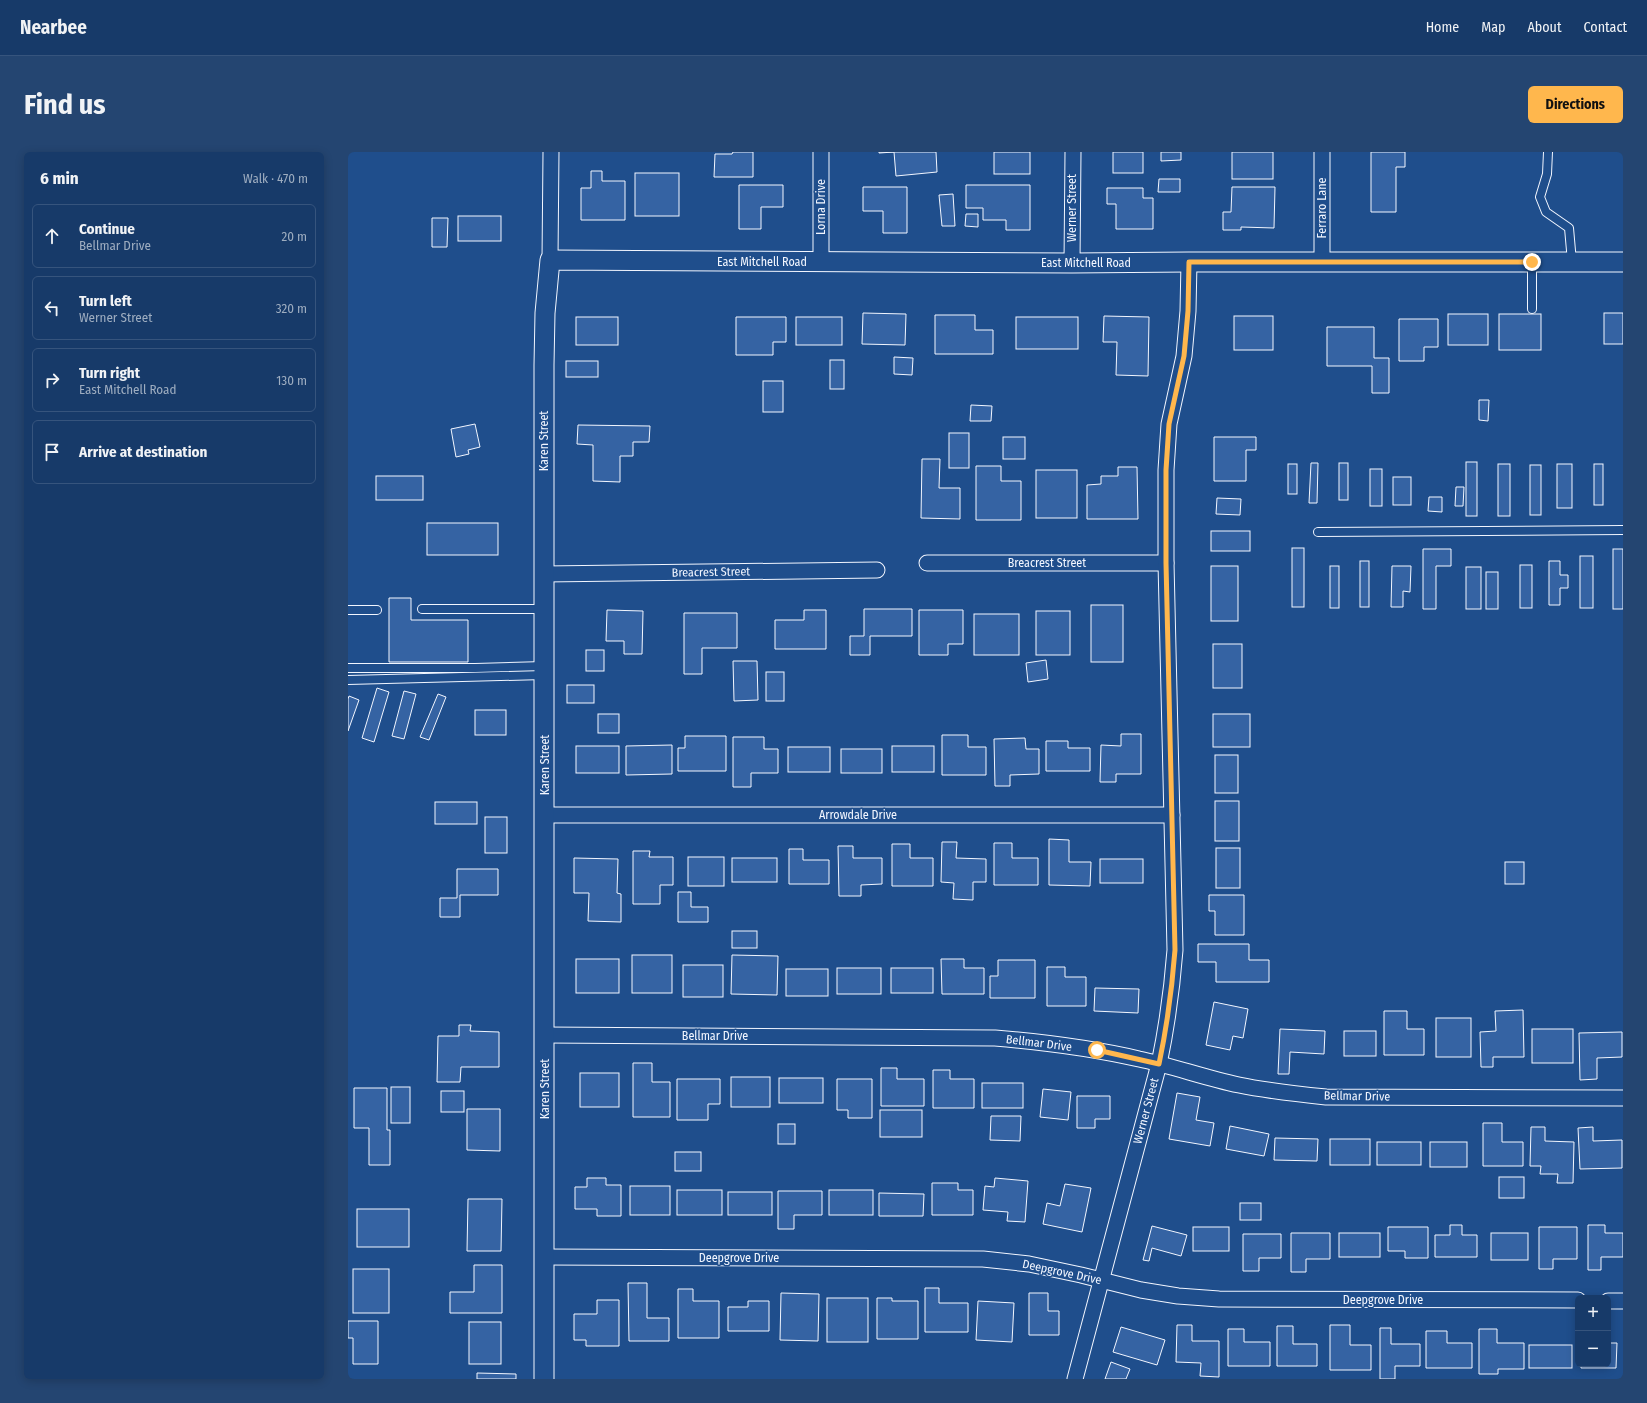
<!DOCTYPE html>
<html lang="en">
<head>
<meta charset="utf-8">
<style>
  :root { --surface:#173a69; --page:#244571; --text:#f1f3f6; --muted:#9eadc0; --line:#36547d; --accent:#ffb74d }
  body { margin:0; font-family:"Fira Sans Condensed",sans-serif; background:var(--page); color:var(--text) }
  .controls { position:absolute; right:12px; bottom:12px; display:grid; overflow:hidden; border-radius:6px; box-shadow:0 2px 10px #0003 }
  .controls button { width:36px; height:36px; display:grid; place-items:center; padding:0; border:0; border-bottom:1px solid var(--line); background:var(--surface); color:var(--text); font:20px sans-serif }
  .stop { position:absolute; width:12px; height:12px; margin:-9px; border:3px solid #ffb74d; border-radius:50%; background:#fff }
  .stop.end { background:#ffb74d; border-color:#fff; box-shadow:0 1px 4px #0008 }
  .list { margin:0; padding:0; list-style:none }
  h2 { display:flex; justify-content:space-between; align-items:center; height:52px; margin:0; padding:0 16px; font-size:17px }
  h2 small { font-size:13px; font-weight:400; color:var(--muted) }
  .list li { display:grid; grid-template-columns:26px 1fr auto; gap:12px; align-items:center; box-sizing:border-box; height:64px; margin:0 8px 8px; padding:0 8px; border:1px solid var(--line); border-radius:6px }
  .list b { display:block; font-size:15px; white-space:nowrap }
  .list p { margin:0; font-size:13px; white-space:nowrap; color:var(--muted) }
  .list em { font-size:13px; font-style:normal; color:var(--muted) }
  .icon { flex:none; width:22px; height:22px; fill:none; stroke:currentColor; stroke-width:2; stroke-linecap:round; stroke-linejoin:round }
  .map { position:relative; flex:none; width:1275px; height:1227px; overflow:hidden; border-radius:6px }
  header { display:flex; align-items:center; gap:24px; box-sizing:border-box; height:56px; padding:0 20px; background:var(--surface); border-bottom:1px solid var(--line) }
  header strong { font-size:19px }
  nav { display:flex; gap:22px; margin-inline-start:auto; font-size:14px }
  .intro { display:flex; align-items:center; justify-content:space-between; box-sizing:border-box; height:96px; padding:0 24px }
  h1 { margin:0; font-size:28px }
  .button { padding:10px 18px; border-radius:6px; background:var(--accent); color:#111; font-size:14px; font-weight:700 }
  main { display:flex; gap:24px; padding:0 24px }
  aside { flex:1; background:var(--surface); border-radius:6px; box-shadow:0 2px 10px #0003 }
  .map>svg:first-child { display:block }
</style>
</head>
<body>
<header>
<strong>Nearbee</strong>
<nav><a>Home</a><a>Map</a><a>About</a><a>Contact</a></nav>
</header>
<div class="intro"><h1>Find us</h1><a class="button">Directions</a></div>
<main>
<aside>
<h2>6 min<small>Walk · 470 m</small></h2>
<ul class="list">
<li><svg class="icon" aria-label="ahead" viewBox="0 0 24 24"><path d="M12 20V5M6 11l6-6 6 6"/></svg><div><b>Continue</b><p>Bellmar Drive</p></div><em>20 m</em></li>
<li><svg class="icon" aria-label="left" viewBox="0 0 24 24"><path d="M17 20v-9H6M10 6l-5 5 5 5"/></svg><div><b>Turn left</b><p>Werner Street</p></div><em>320 m</em></li>
<li><svg class="icon" aria-label="right" viewBox="0 0 24 24"><path d="M7 20v-9h11M14 6l5 5-5 5"/></svg><div><b>Turn right</b><p>East Mitchell Road</p></div><em>130 m</em></li>
<li><svg class="icon" aria-label="arrive" viewBox="0 0 24 24"><path d="M6 21V4h12l-3 4 3 4H6"/></svg><div><b>Arrive at destination</b></div></li>
</ul>
</aside>
<div class="map">
<svg width="1275" height="1227" viewBox="0 0 1275 1227">
  <rect width="100%" height="100%" fill="#1f4e8c"/>
  <g fill="#3563a3" stroke="#f2f6ff">
    <polygon points="385,0 405,0 405,25 366,25 367,2 384,2"/>
    <polygon points="531,0 588,0 589,20 548,24 546,0 531,1"/>
    <rect x="646" y="0" width="36" height="22"/>
    <rect x="765" y="0" width="30" height="21"/>
    <polygon points="813,0 833,0 833,8 813,9"/>
    <rect x="884" y="0" width="41" height="27"/>
    <polygon points="1023,0 1057,0 1057,15 1048,15 1048,60 1023,60"/>
    <polygon points="243,19 254,19 254,29 277,29 277,68 233,68 233,36 243,36"/>
    <rect x="287" y="21" width="44" height="43"/>
    <polygon points="811,27 832,27 832,40 810,40"/>
    <polygon points="391,33 435,33 435,55 413,55 413,77 391,77"/>
    <polygon points="618,33 682,33 682,78 658,78 658,68 635,68 635,56 618,56"/>
    <polygon points="515,35 559,35 559,81 535,81 535,59 515,59"/>
    <polygon points="884,35 927,35 926,76 893,75 893,78 875,78 875,60 883,60"/>
    <polygon points="759,36 795,36 795,46 805,46 805,77 768,77 768,52 759,52"/>
    <polygon points="605,42 607,74 594,74 591,43"/>
    <polygon points="618,62 630,62 630,75 617,74"/>
    <rect x="110" y="64" width="43" height="25"/>
    <polygon points="84,66 100,66 99,95 84,95"/>
    <polygon points="515,161 558,162 557,193 514,192"/>
    <rect x="1256" y="161" width="19" height="31"/>
    <rect x="1100" y="162" width="40" height="31"/>
    <rect x="1151" y="162" width="42" height="36"/>
    <polygon points="587,163 627,163 627,178 645,178 645,202 587,202"/>
    <polygon points="756,164 801,165 800,224 768,223 769,190 755,190"/>
    <rect x="886" y="164" width="39" height="34"/>
    <rect x="228" y="165" width="42" height="28"/>
    <polygon points="388,165 438,165 438,190 425,190 425,203 388,203"/>
    <rect x="448" y="165" width="46" height="28"/>
    <rect x="668" y="165" width="62" height="32"/>
    <polygon points="1051,167 1090,167 1090,195 1076,195 1076,209 1051,209"/>
    <polygon points="979,175 1026,175 1026,206 1041,206 1041,241 1024,241 1024,214 979,214"/>
    <polygon points="546,205 565,206 564,223 546,222"/>
    <rect x="482" y="208" width="14" height="29"/>
    <rect x="218" y="209" width="32" height="16"/>
    <rect x="415" y="229" width="20" height="31"/>
    <polygon points="1131,248 1141,248 1140,269 1131,268"/>
    <polygon points="623,253 644,254 643,269 622,269"/>
    <polygon points="127,272 132,295 120,298 121,302 108,305 103,277"/>
    <polygon points="230,273 302,274 301,290 285,290 285,304 272,304 272,330 245,329 245,293 229,292"/>
    <rect x="601" y="281" width="20" height="35"/>
    <rect x="655" y="285" width="22" height="22"/>
    <polygon points="866,285 908,285 908,298 898,298 898,329 866,329"/>
    <polygon points="574,307 592,307 591,336 612,336 612,367 573,366"/>
    <rect x="1118" y="310" width="11" height="54"/>
    <polygon points="963,311 970,311 969,351 961,351"/>
    <rect x="991" y="311" width="9" height="37"/>
    <rect x="940" y="312" width="9" height="30"/>
    <rect x="1150" y="312" width="12" height="52"/>
    <rect x="1209" y="312" width="15" height="44"/>
    <rect x="1246" y="312" width="9" height="41"/>
    <rect x="1182" y="313" width="11" height="50"/>
    <polygon points="628,314 653,314 653,329 673,329 673,368 628,368"/>
    <polygon points="770,315 789,315 790,367 739,367 739,333 753,332 753,324 770,324"/>
    <rect x="1022" y="317" width="12" height="37"/>
    <rect x="688" y="318" width="41" height="48"/>
    <rect x="28" y="324" width="47" height="24"/>
    <rect x="1045" y="325" width="18" height="28"/>
    <polygon points="1108,335 1116,335 1115,354 1107,354"/>
    <polygon points="1081,345 1094,345 1094,360 1080,359"/>
    <polygon points="869,346 893,347 892,363 868,362"/>
    <rect x="79" y="371" width="71" height="32"/>
    <rect x="863" y="379" width="39" height="20"/>
    <rect x="944" y="396" width="12" height="59"/>
    <polygon points="1075,397 1103,397 1103,414 1088,414 1088,457 1075,457"/>
    <rect x="1265" y="397" width="10" height="60"/>
    <rect x="1232" y="404" width="13" height="52"/>
    <rect x="1012" y="409" width="9" height="46"/>
    <polygon points="1201,409 1212,409 1212,423 1220,423 1220,436 1212,436 1212,453 1201,453"/>
    <rect x="1172" y="413" width="12" height="43"/>
    <rect x="863" y="414" width="27" height="55"/>
    <rect x="982" y="414" width="9" height="42"/>
    <polygon points="1044,414 1063,414 1062,440 1055,439 1055,455 1043,455"/>
    <rect x="1118" y="415" width="15" height="42"/>
    <rect x="1138" y="420" width="12" height="37"/>
    <polygon points="41,446 63,446 63,468 120,468 120,510 41,510"/>
    <rect x="743" y="453" width="32" height="57"/>
    <polygon points="516,457 564,457 564,484 522,484 522,503 502,503 502,484 516,484"/>
    <polygon points="259,458 295,459 294,502 276,502 276,489 258,489"/>
    <polygon points="456,458 478,458 478,497 427,497 427,468 456,468"/>
    <polygon points="571,458 615,458 615,492 600,492 600,503 571,503"/>
    <rect x="688" y="459" width="34" height="44"/>
    <polygon points="336,461 389,461 389,496 354,496 354,522 336,522"/>
    <rect x="626" y="462" width="45" height="41"/>
    <rect x="865" y="492" width="29" height="44"/>
    <rect x="238" y="498" width="18" height="21"/>
    <polygon points="698,508 700,527 680,530 678,511"/>
    <polygon points="385,509 409,509 410,548 386,549"/>
    <rect x="418" y="520" width="18" height="29"/>
    <rect x="219" y="533" width="27" height="18"/>
    <polygon points="29,536 41,540 26,590 14,586"/>
    <polygon points="56,539 68,542 56,587 44,584"/>
    <polygon points="90,542 98,545 81,588 72,585"/>
    <polygon points="1,544 11,548 0,579 0,547"/>
    <rect x="127" y="558" width="31" height="25"/>
    <rect x="250" y="562" width="21" height="19"/>
    <rect x="865" y="562" width="37" height="33"/>
    <polygon points="773,582 793,582 793,622 768,622 768,630 752,630 753,593 773,594"/>
    <polygon points="594,583 620,583 620,595 638,595 638,623 594,623"/>
    <polygon points="337,584 378,584 378,619 330,619 330,596 337,596"/>
    <polygon points="385,585 416,585 416,597 430,597 430,621 403,621 403,635 385,635"/>
    <polygon points="677,586 678,597 691,597 691,622 662,623 662,634 647,634 646,587"/>
    <polygon points="698,589 720,589 720,596 742,596 742,619 698,619"/>
    <polygon points="324,593 324,622 278,623 278,594"/>
    <rect x="228" y="594" width="43" height="27"/>
    <rect x="544" y="594" width="42" height="26"/>
    <rect x="440" y="595" width="42" height="25"/>
    <rect x="493" y="597" width="41" height="24"/>
    <rect x="867" y="603" width="23" height="38"/>
    <rect x="867" y="649" width="24" height="40"/>
    <rect x="87" y="650" width="42" height="22"/>
    <rect x="137" y="665" width="22" height="36"/>
    <polygon points="701,687 721,688 721,710 743,710 742,734 701,733"/>
    <polygon points="594,690 609,690 608,706 638,707 638,730 625,730 625,748 605,747 606,731 593,730"/>
    <polygon points="646,691 664,691 664,706 690,706 690,733 646,733"/>
    <polygon points="544,692 562,692 562,706 585,706 585,734 544,734"/>
    <polygon points="490,694 505,694 505,706 534,706 534,732 513,733 513,744 491,744"/>
    <rect x="868" y="696" width="24" height="40"/>
    <polygon points="441,697 455,697 455,708 481,708 481,732 441,732"/>
    <polygon points="285,699 302,699 301,705 325,705 325,733 312,733 312,752 285,752"/>
    <rect x="340" y="705" width="36" height="29"/>
    <polygon points="226,706 270,707 269,741 273,742 273,770 240,769 241,741 226,741"/>
    <rect x="384" y="706" width="45" height="24"/>
    <rect x="752" y="707" width="43" height="24"/>
    <rect x="1157" y="710" width="19" height="22"/>
    <polygon points="109,717 150,717 150,743 112,743 112,765 92,765 92,746 109,746"/>
    <polygon points="330,740 343,740 343,755 360,755 360,770 330,770"/>
    <polygon points="861,743 896,743 896,783 867,783 867,759 861,759"/>
    <rect x="384" y="779" width="25" height="17"/>
    <polygon points="850,792 901,792 901,808 921,808 921,830 868,830 868,810 850,810"/>
    <rect x="284" y="803" width="40" height="38"/>
    <polygon points="384,803 430,804 429,843 383,842"/>
    <rect x="228" y="807" width="43" height="34"/>
    <polygon points="593,807 616,807 616,816 636,816 636,842 594,842"/>
    <polygon points="650,808 687,808 687,846 642,846 642,824 650,824"/>
    <rect x="335" y="813" width="40" height="32"/>
    <polygon points="699,815 717,815 717,825 738,825 738,854 699,854"/>
    <rect x="489" y="816" width="44" height="26"/>
    <rect x="543" y="816" width="42" height="25"/>
    <rect x="438" y="817" width="42" height="27"/>
    <polygon points="747,836 791,837 790,861 746,859"/>
    <polygon points="866,850 900,857 895,886 885,884 882,898 858,893"/>
    <polygon points="1175,858 1176,905 1145,905 1145,915 1133,915 1132,880 1148,879 1147,859"/>
    <polygon points="1036,859 1059,859 1059,877 1076,877 1076,903 1036,903"/>
    <rect x="1088" y="866" width="35" height="39"/>
    <polygon points="111,873 123,873 122,879 151,880 151,915 113,915 112,930 89,930 90,884 111,884"/>
    <polygon points="932,877 977,879 976,902 942,900 941,922 930,922"/>
    <rect x="1184" y="877" width="41" height="34"/>
    <rect x="996" y="879" width="32" height="25"/>
    <polygon points="1274,880 1274,905 1249,906 1249,927 1232,928 1231,881"/>
    <polygon points="285,911 304,911 304,930 322,930 322,965 285,965"/>
    <polygon points="533,916 549,916 549,927 576,927 576,954 533,954"/>
    <polygon points="585,918 602,918 602,927 626,927 626,956 585,956"/>
    <rect x="232" y="921" width="39" height="34"/>
    <rect x="383" y="925" width="39" height="30"/>
    <rect x="431" y="926" width="44" height="25"/>
    <polygon points="329,927 372,927 372,952 360,952 360,968 329,968"/>
    <polygon points="489,927 524,927 524,966 500,966 500,958 489,958"/>
    <rect x="634" y="931" width="41" height="25"/>
    <rect x="43" y="935" width="19" height="36"/>
    <polygon points="6,936 39,936 39,978 42,978 42,1013 21,1013 21,976 6,976"/>
    <polygon points="695,937 723,940 720,968 692,965"/>
    <rect x="93" y="939" width="23" height="21"/>
    <polygon points="829,941 852,945 848,968 866,971 862,994 821,987"/>
    <polygon points="729,944 762,944 762,967 747,967 747,976 729,976"/>
    <polygon points="119,957 152,957 152,999 119,998"/>
    <rect x="532" y="958" width="42" height="27"/>
    <polygon points="643,964 673,964 672,989 642,988"/>
    <polygon points="1135,971 1154,971 1154,990 1175,990 1175,1014 1135,1014"/>
    <rect x="430" y="972" width="17" height="20"/>
    <polygon points="882,974 921,982 916,1004 878,997"/>
    <polygon points="1183,975 1197,975 1197,989 1226,990 1225,1031 1209,1031 1210,1022 1192,1022 1193,1014 1182,1014"/>
    <polygon points="1245,975 1245,989 1274,988 1274,1016 1232,1017 1230,976"/>
    <polygon points="927,986 970,987 969,1009 926,1008"/>
    <rect x="982" y="987" width="40" height="26"/>
    <rect x="1029" y="990" width="44" height="23"/>
    <rect x="1082" y="990" width="37" height="25"/>
    <rect x="327" y="1000" width="26" height="19"/>
    <rect x="1151" y="1025" width="25" height="21"/>
    <polygon points="239,1026 258,1026 258,1033 273,1033 273,1064 249,1064 249,1057 227,1057 227,1035 239,1035"/>
    <polygon points="647,1026 680,1029 677,1070 659,1069 660,1060 635,1058 637,1034 646,1035"/>
    <polygon points="584,1031 610,1031 610,1038 625,1038 625,1063 584,1063"/>
    <polygon points="717,1032 743,1036 734,1080 695,1072 699,1051 712,1054"/>
    <rect x="282" y="1034" width="40" height="29"/>
    <rect x="329" y="1038" width="45" height="25"/>
    <rect x="481" y="1038" width="44" height="25"/>
    <polygon points="430,1039 474,1039 474,1063 446,1063 446,1077 430,1077"/>
    <rect x="380" y="1040" width="44" height="23"/>
    <polygon points="531,1041 576,1042 575,1064 531,1064"/>
    <polygon points="120,1047 154,1047 153,1099 119,1099"/>
    <rect x="892" y="1051" width="21" height="17"/>
    <rect x="9" y="1057" width="52" height="38"/>
    <polygon points="1102,1073 1114,1073 1114,1083 1129,1083 1129,1105 1087,1105 1087,1083 1102,1083"/>
    <polygon points="1240,1073 1257,1073 1257,1081 1275,1081 1275,1105 1253,1105 1253,1118 1240,1118"/>
    <polygon points="804,1074 839,1083 833,1104 804,1096 801,1109 795,1108"/>
    <rect x="845" y="1075" width="36" height="24"/>
    <polygon points="1040,1075 1080,1075 1080,1106 1057,1106 1057,1099 1040,1099"/>
    <polygon points="1191,1075 1229,1075 1229,1107 1205,1107 1205,1117 1191,1117"/>
    <polygon points="943,1081 982,1081 982,1107 958,1107 958,1120 943,1120"/>
    <rect x="991" y="1081" width="41" height="24"/>
    <rect x="1143" y="1081" width="37" height="27"/>
    <polygon points="895,1082 933,1082 933,1106 911,1106 911,1119 895,1119"/>
    <polygon points="126,1113 154,1113 154,1161 102,1161 102,1140 126,1140"/>
    <rect x="5" y="1117" width="36" height="44"/>
    <polygon points="280,1131 299,1131 299,1166 321,1166 321,1189 281,1189"/>
    <polygon points="577,1136 591,1136 591,1151 620,1151 620,1180 577,1180"/>
    <polygon points="330,1137 345,1137 345,1149 371,1149 371,1186 330,1186"/>
    <polygon points="433,1141 471,1142 470,1189 432,1188"/>
    <polygon points="681,1141 700,1141 700,1159 711,1159 711,1183 681,1183"/>
    <rect x="479" y="1146" width="41" height="44"/>
    <polygon points="529,1146 544,1146 544,1149 570,1149 570,1187 529,1187"/>
    <polygon points="249,1148 271,1148 271,1194 238,1194 238,1188 226,1188 226,1162 249,1162"/>
    <polygon points="400,1149 421,1149 421,1179 380,1179 380,1155 400,1155"/>
    <polygon points="630,1149 666,1151 664,1190 628,1188"/>
    <polygon points="0,1169 30,1169 30,1212 5,1212 5,1186 0,1186"/>
    <rect x="121" y="1170" width="32" height="42"/>
    <polygon points="829,1173 844,1173 844,1189 871,1189 871,1225 852,1224 853,1211 828,1210"/>
    <polygon points="982,1173 1002,1173 1002,1193 1023,1193 1023,1218 982,1218"/>
    <polygon points="929,1174 945,1174 945,1192 969,1192 969,1214 929,1214"/>
    <polygon points="773,1175 817,1188 809,1213 765,1200"/>
    <polygon points="1032,1176 1043,1176 1043,1192 1072,1192 1072,1214 1047,1214 1047,1227 1032,1227"/>
    <polygon points="880,1177 896,1177 896,1190 922,1190 922,1214 880,1214"/>
    <polygon points="1131,1177 1149,1177 1149,1191 1176,1191 1176,1217 1150,1217 1150,1222 1131,1222"/>
    <polygon points="1078,1179 1099,1179 1099,1191 1124,1191 1124,1216 1078,1216"/>
    <polygon points="1260,1191 1269,1191 1268,1216 1233,1216 1233,1212 1260,1212"/>
    <rect x="1181" y="1193" width="43" height="23"/>
    <polygon points="763,1210 782,1217 778,1227 757,1227"/>
    <polygon points="129,1221 168,1222 168,1227 129,1227"/>
  </g>
  <g fill="none" stroke-linecap="round" stroke-linejoin="round">
    <defs>
      <g id="service">
        <polyline points="1200,0 1199,22 1192,45 1198,60 1221,76 1224,110"/>
        <polyline points="1184,110 1184,157"/>
        <polyline points="970,380 1275,378"/>
        <polyline points="74,457 196,457"/>
        <polyline points="0,458 29,458"/>
        <polyline points="0,516 127,516 196,514"/>
        <polyline points="0,528 196,523"/>
      </g>
      <g id="minor">
        <polyline points="473,0 473,110"/>
        <polyline points="974,0 974,111"/>
        <polyline points="202,108 203,0"/>
        <polyline points="724,111 725,0"/>
        <polyline points="579,411 818,411"/>
        <polyline points="196,422 529,418"/>
        <polyline points="197,663 824,663"/>
        <path d="M197 883 647 886C695 890 743 896 791 907 825 914 857 926 891 933 920 939 949 942 978 945L1275 946"/>
        <polyline points="196,1105 635,1107 681,1112 733,1123 793,1138 830,1144 871,1147 1230,1148"/>
        <polyline points="1260,1149 1275,1149"/>
        <path d="M727 1227 811 912C819 874 824 837 827 798L818 411V318L821 272 836 204 840 159 841 110"/>
      </g>
      <polyline id="tertiary" points="196,1227 196,213 197,161 202,108 724,111 841,110 1275,110"/>
    </defs>
    <use href="#service" stroke="#f2f6ff" stroke-width="10"/>
    <use href="#minor" stroke="#f2f6ff" stroke-width="17"/>
    <use href="#tertiary" stroke="#f2f6ff" stroke-width="21"/>
    <use href="#service" stroke="#1f4e8c" stroke-width="8"/>
    <use href="#minor" stroke="#1f4e8c" stroke-width="15"/>
    <use href="#tertiary" stroke="#1f4e8c" stroke-width="19"/>
  </g>
  <g fill="none" stroke-linecap="round" stroke-linejoin="round">
    <path stroke="#ffb74d" stroke-width="5" d="M749 898 811 912C819 874 824 837 827 798L818 411V318L821 272 836 204 840 159 841 110H1184"/>
  </g>
  <g text-anchor="middle" dominant-baseline="central" stroke-width="3" stroke-linejoin="round" paint-order="stroke">
    <g font-size="12" fill="#f2f6ff" stroke="#1f4e8c">
      <text transform="translate(473 55) rotate(-90)">Lorna Drive</text>
      <text transform="translate(724 56) rotate(-90)">Werner Street</text>
      <text transform="translate(974 56) rotate(-90)">Ferraro Lane</text>
      <text x="414" y="110">East Mitchell Road</text>
      <text x="738" y="111">East Mitchell Road</text>
      <text transform="translate(196 289) rotate(-90)">Karen Street</text>
      <text x="699" y="411">Breacrest Street</text>
      <text transform="translate(363 420) rotate(-1)">Breacrest Street</text>
      <text transform="translate(197 613) rotate(-90)">Karen Street</text>
      <text x="510" y="663">Arrowdale Drive</text>
      <text x="367" y="884">Bellmar Drive</text>
      <text transform="translate(691 891) rotate(7)">Bellmar Drive</text>
      <text transform="translate(197 937) rotate(-90)">Karen Street</text>
      <text transform="translate(1009 944) rotate(1)">Bellmar Drive</text>
      <text transform="translate(798 959) rotate(-75)">Werner Street</text>
      <text x="391" y="1106">Deepgrove Drive</text>
      <text transform="translate(714 1120) rotate(12)">Deepgrove Drive</text>
      <text x="1035" y="1148">Deepgrove Drive</text>
    </g>
  </g>
</svg>
<div class="controls">
<button>+</button>
<button>−</button>
</div>
<div class="stop" style="left:749px;top:898px"></div>
<div class="stop end" style="left:1184px;top:110px"></div>
</div>
</main>
</body>
</html>
